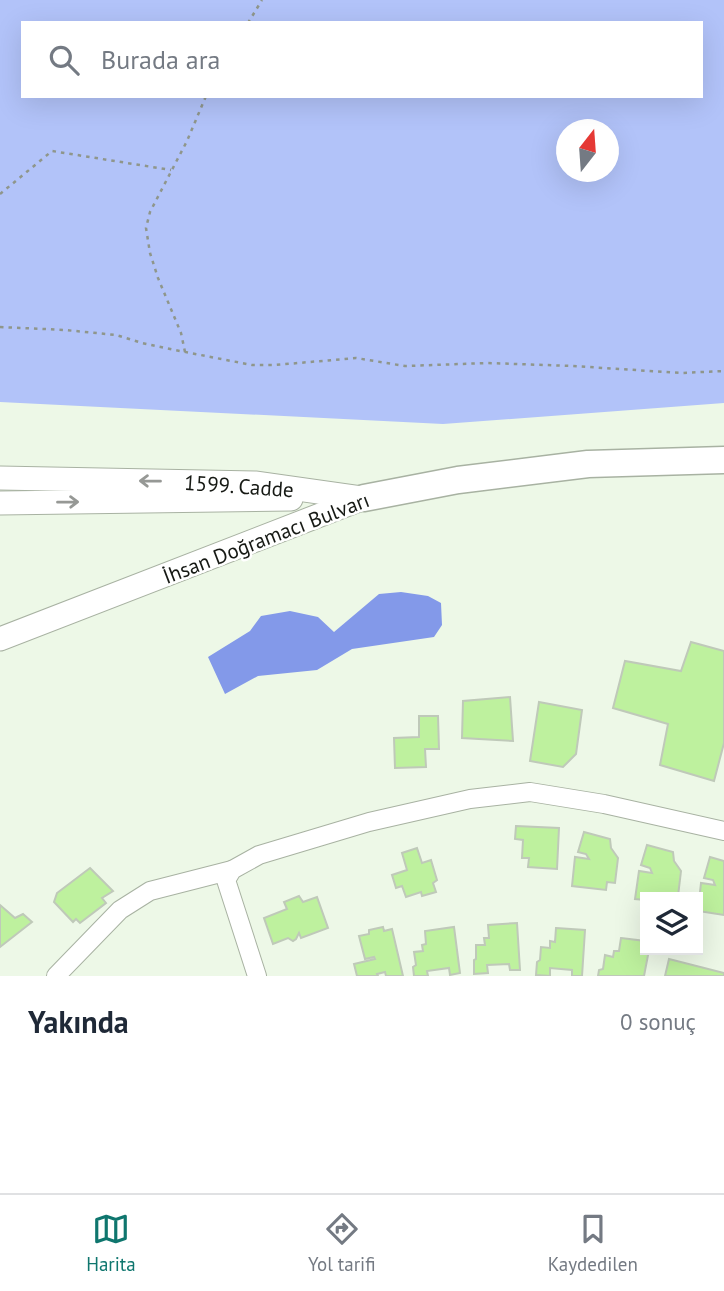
<!DOCTYPE html>
<html lang="tr">
<head>
<meta charset="utf-8">
<style>
  :root { --surface:#fff; --page:#f6f6f7; --text:#1f2937; --muted:#747a83; --line:#e0e1e3; --accent:#0f766e }
  body { margin:0; font-family:"PT Sans",sans-serif; background:var(--page); color:var(--text) }
  .controls { position:absolute; right:21px; bottom:21px; display:grid; overflow:hidden; border-radius:0px; box-shadow:0 7px 28px #0002 }
  .controls button { width:63px; height:63px; display:grid; place-items:center; padding:0; border:0; border-bottom:2px solid var(--line); background:var(--surface); color:var(--text); font:35px sans-serif }
  .compass { position:absolute; left:556px; top:119px; width:63px; height:63px; border-radius:50%; background:var(--surface); box-shadow:0 7px 28px #0002; rotate:17deg }
  .list { margin:0; padding:0; list-style:none }
  h2 { display:flex; justify-content:space-between; align-items:center; height:91px; margin:0; padding:0 28px; font-size:30px }
  h2 small { font-size:23px; font-weight:400; color:var(--muted) }
  .icon { flex:none; width:38px; height:38px; fill:none; stroke:currentColor; stroke-width:2; stroke-linecap:round; stroke-linejoin:round }
  .map { position:relative; flex:none; width:724px; height:976px; overflow:hidden }
  .search { position:absolute; background:var(--surface); box-shadow:0 7px 28px #0002; left:21px; right:21px; top:21px; height:77px; display:flex; align-items:center; gap:18px; box-sizing:border-box; padding:0 24px; border-radius:0px; color:var(--muted); font-size:26px }
  .sheet { height:217px; background:var(--surface) }
  nav { display:flex; justify-content:space-around; align-items:center; box-sizing:border-box; height:98px; border-top:2px solid var(--line); background:var(--surface); font-size:19px; color:var(--muted) }
  nav a { display:grid; justify-items:center; gap:4px }
  nav .on { color:var(--accent) }
  .map>svg:first-child { display:block }
</style>
</head>
<body>
<div class="map">
<svg width="724" height="976" viewBox="0 0 724 976">
  <rect width="100%" height="100%" fill="#edf8e7"/>
  <path fill="#b2c3f9" fill-rule="evenodd" d="M0 0H724V403L443 424 0 402ZM23 23H701V96H23ZM566 130H608V172H566Z"/>
  <polygon fill="#8399e9" points="401,592 428,596 441,603 442,625 434,637 352,649 317,670 258,676 225,694 208,657 250,631 261,616 290,611 318,617 334,632 379,594"/>
  <g fill="#bef19e" stroke="#bfc9b9" stroke-width="2">
    <polygon points="691,642 724,651 724,743 714,781 660,765 668,724 613,708 625,661 681,671"/>
    <polygon points="510,697 513,741 462,738 463,701"/>
    <polygon points="539,702 582,710 576,754 563,767 530,761"/>
    <polygon points="419,716 438,716 439,749 425,749 426,767 395,768 394,738 419,737"/>
    <polygon points="516,826 559,828 557,869 528,867 529,858 522,858 523,840 515,839"/>
    <polygon points="584,832 610,839 611,848 618,858 615,883 607,882 606,890 572,886 575,857 589,859 586,854 578,852"/>
    <polygon points="647,845 673,852 674,861 681,871 678,896 671,895 670,897 645,897 645,900 635,899 639,871 652,873 650,868 641,865"/>
    <polygon points="417,848 422,863 431,860 437,880 433,883 436,892 422,896 421,892 406,897 402,886 396,888 392,875 407,870 402,853"/>
    <polygon points="710,857 724,861 724,915 698,911 701,883 715,885 713,880 704,878"/>
    <polygon points="90,868 113,891 102,898 106,903 80,923 76,919 73,922 54,902 57,893"/>
    <polygon points="299,896 303,902 317,897 328,928 301,938 299,933 296,939 293,941 288,938 273,944 264,918 287,909 284,902"/>
    <polygon points="0,905 15,918 23,914 32,922 0,947"/>
    <polygon points="517,923 520,970 510,970 509,964 487,965 488,973 474,974 474,960 476,959 476,945 485,945 484,938 489,938 488,925"/>
    <polygon points="383,927 384,931 392,929 403,976 386,976 385,972 377,974 378,976 357,976 354,964 375,959 374,957 365,959 359,936 369,934 369,930"/>
    <polygon points="454,927 460,973 450,975 449,968 427,971 428,976 414,976 413,967 416,965 414,952 423,951 422,945 426,944 425,931"/>
    <polygon points="556,928 585,930 582,976 572,976 572,970 550,968 550,976 536,975 537,962 540,960 541,947 550,948 550,941 555,942"/>
    <polygon points="621,938 645,941 645,950 649,950 644,976 598,976 599,970 603,969 605,955 613,957 614,951 619,951"/>
    <polygon points="669,959 724,973 724,976 665,976"/>
  </g>
  <g fill="none" stroke-linecap="round" stroke-linejoin="round">
    <defs>
      <g id="minor">
        <polyline points="56,976 120,910 150,891 232,870"/>
        <polyline points="257,976 226,880 232,870 259,855 369,822 470,799 530,792 604,804 724,831"/>
      </g>
      <g id="tertiary">
        <polyline points="0,478 255,483 361,498"/>
        <polyline points="0,503 291,499"/>
        <polyline points="0,639 364,498"/>
      </g>
      <polyline id="secondary" points="364,498 458,480 588,464 724,460"/>
    </defs>
    <use href="#minor" stroke="#a8b2a2" stroke-width="20"/>
    <use href="#tertiary" stroke="#a8b2a2" stroke-width="25"/>
    <use href="#secondary" stroke="#a8b2a2" stroke-width="29"/>
    <g stroke="#8f968b" stroke-width="2.5" stroke-dasharray="3.5 5" stroke-linecap="butt">
      <polyline points="248,23 262,0"/>
      <polyline points="0,194 52,151 171,170"/>
      <polyline points="0,327 65,330 116,335 142,343 175,350 252,365 275,365 356,358 405,366 488,363 573,366 681,373 724,371"/>
      <polyline points="185,352 181,333 158,278 150,253 146,228 150,212 187,141 206,96"/>
    </g>
    <use href="#minor" stroke="#fff" stroke-width="18"/>
    <use href="#tertiary" stroke="#fff" stroke-width="23"/>
    <use href="#secondary" stroke="#fff" stroke-width="26"/>
  </g>
  <defs><path id="oneway-shaft" d="M-6 0H5M1.5-3L5.5 0L1.5 3" fill="none" stroke-width="1.6" stroke-linecap="round" stroke-linejoin="round" transform="scale(1.75)"/></defs>
  <g stroke="#969895">
    <use href="#oneway-shaft" transform="translate(150 481) rotate(-179)"/>
    <use href="#oneway-shaft" transform="translate(68 502) rotate(-1)"/>
  </g>
  <g text-anchor="middle" dominant-baseline="central" stroke-width="5" stroke-linejoin="round" paint-order="stroke">
    <g font-size="21" fill="#161914" stroke="#fff">
      <text transform="translate(239 486) rotate(4)">1599. Cadde</text>
      <text transform="translate(266 538) rotate(-21)">İhsan Doğramacı Bulvarı</text>
    </g>
  </g>
</svg>
<div class="controls">
<button><svg class="icon" aria-label="layers" viewBox="0 0 24 24"><path d="M12 4l9 5-9 5-9-5zM3 14l9 5 9-5"/></svg></button>
</div>
<svg class="compass" viewBox="-18 -18 36 36"><path d="M0-13l5 13h-10z" fill="#e53935"/><path d="M0 13l5-13h-10z" fill="#747a83"/></svg>
<div class="search"><svg class="icon" aria-label="search" viewBox="0 0 24 24"><circle cx="10" cy="10" r="6"/><path d="M15 15l6 6"/></svg>Burada ara</div>
</div>
<section class="sheet">
<h2>Yakında<small>0 sonuç</small></h2>
<ul class="list">
</ul>
</section>
<nav>
<a class="on"><svg class="icon" aria-label="map" viewBox="0 0 24 24"><path d="M3 6l6-2 6 2 6-2v14l-6 2-6-2-6 2zM9 4v14M15 6v14"/></svg>Harita</a>
<a><svg class="icon" aria-label="directions" viewBox="0 0 24 24"><path d="M12 3l9 9-9 9-9-9zM9 14v-3h6M13 9l2 2-2 2"/></svg>Yol tarifi</a>
<a><svg class="icon" aria-label="saved" viewBox="0 0 24 24"><path d="M7 4h10v16l-5-4-5 4z"/></svg>Kaydedilen</a>
</nav>
</body>
</html>
